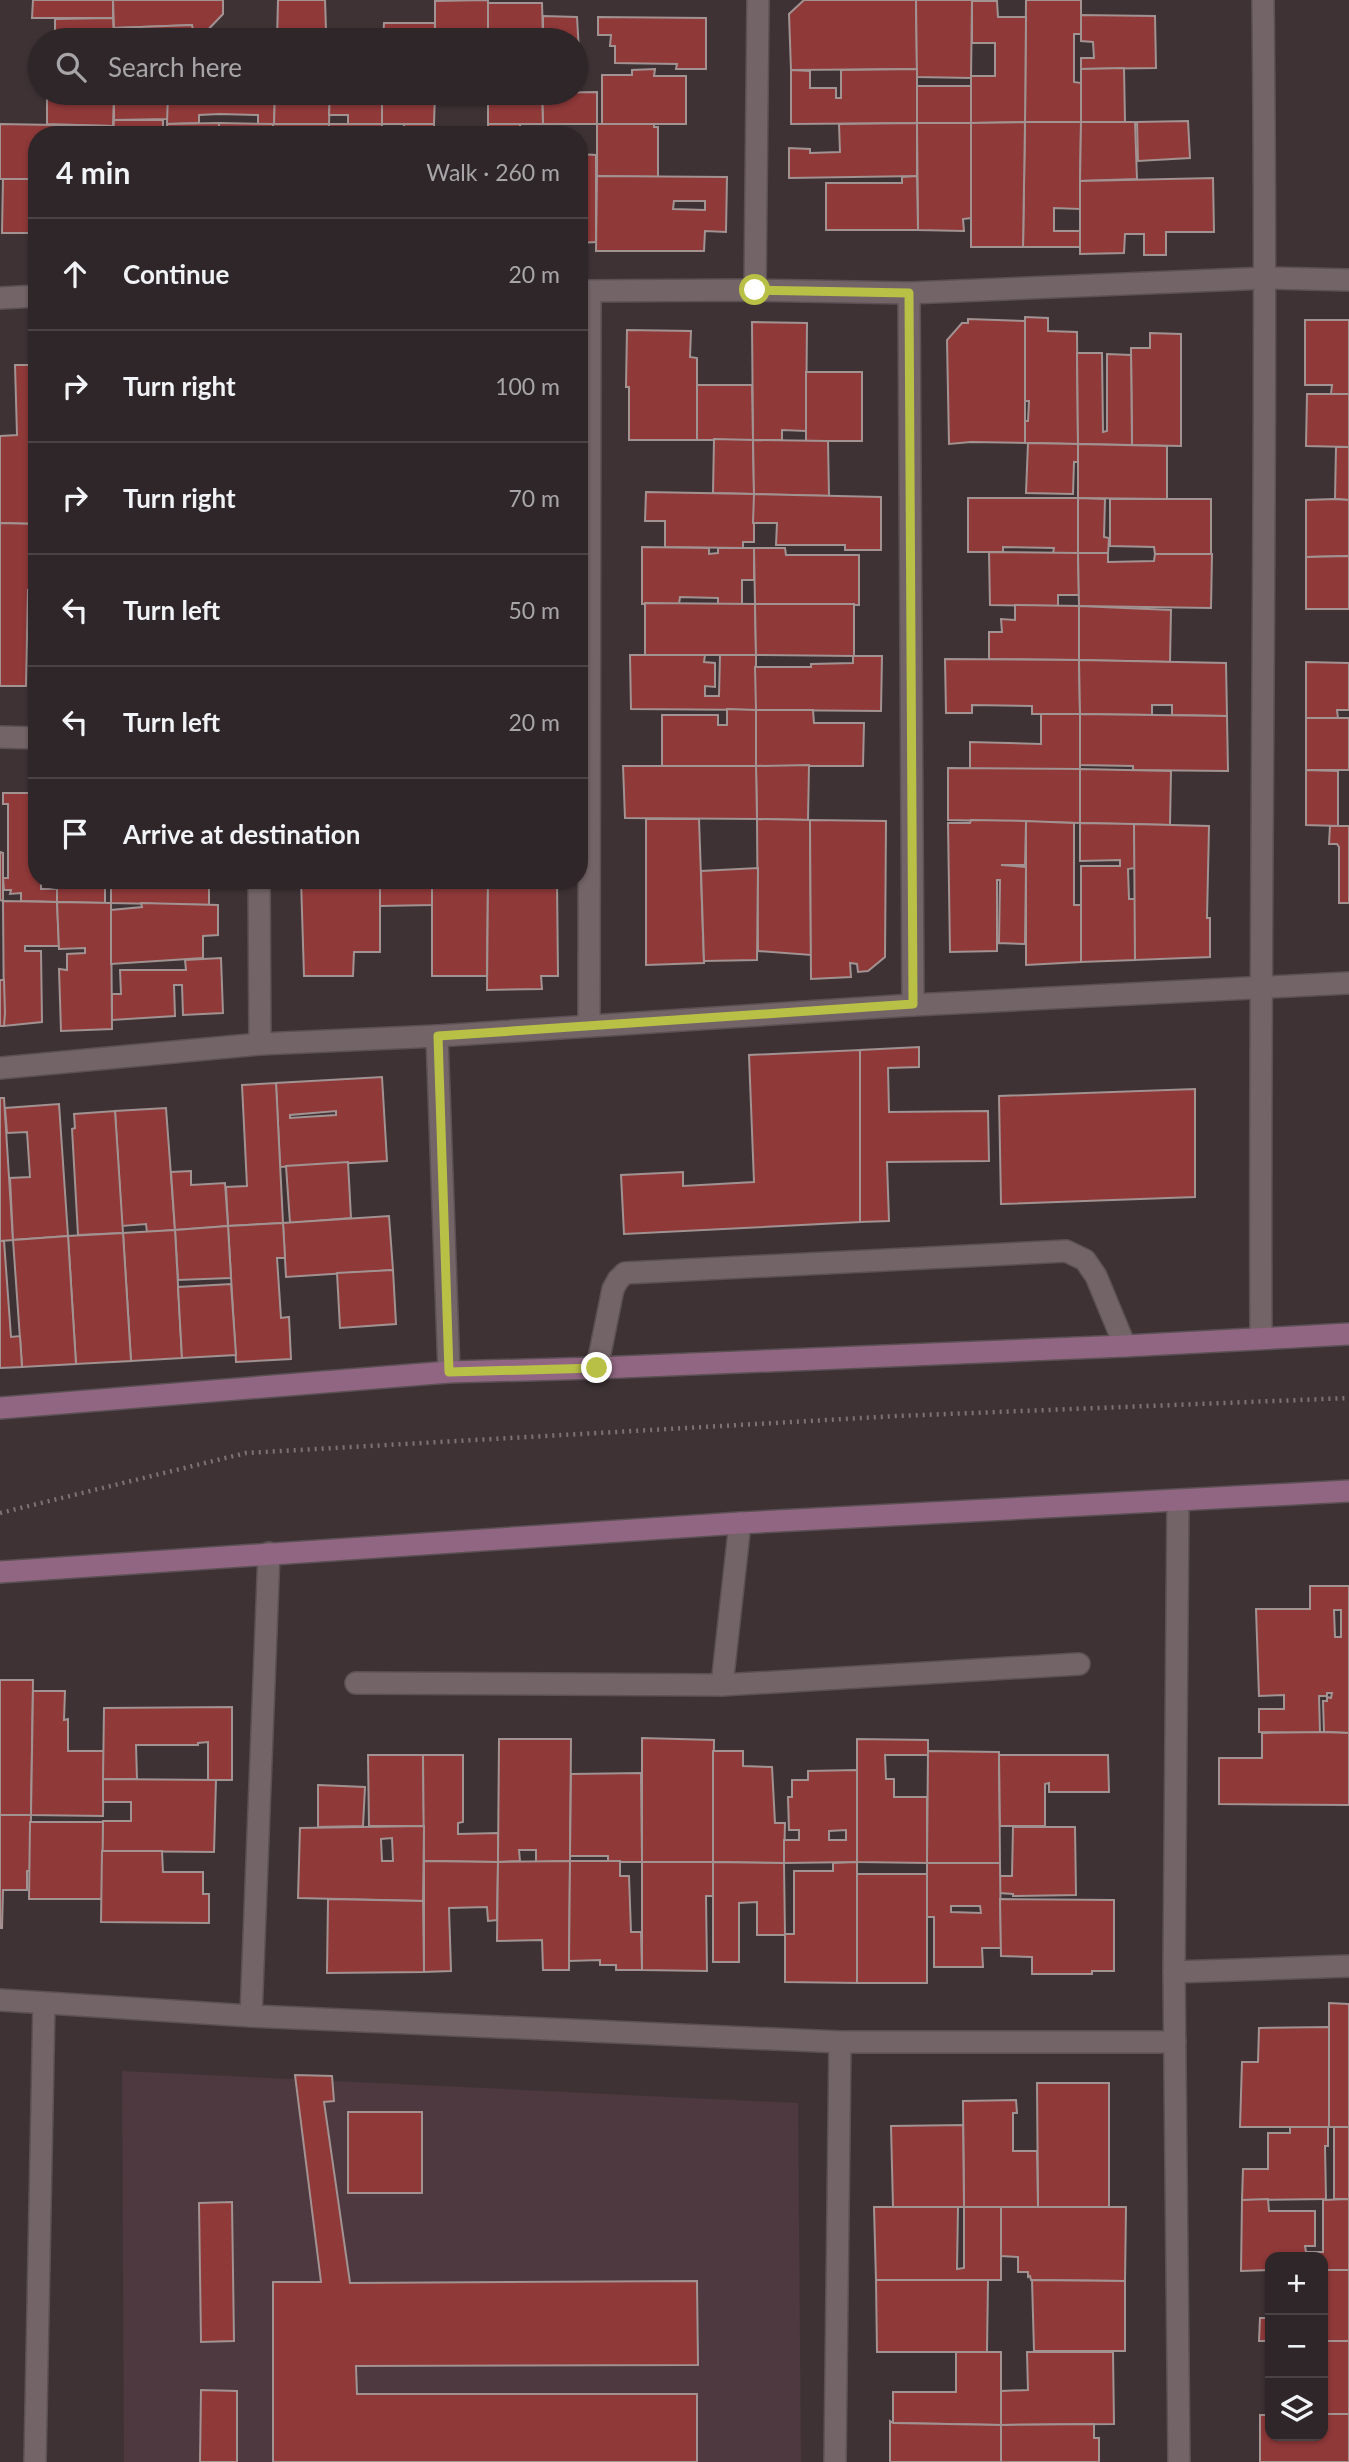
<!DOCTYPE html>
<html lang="en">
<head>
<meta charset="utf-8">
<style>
  :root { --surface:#2e2628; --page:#362e30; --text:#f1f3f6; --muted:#a7a5a8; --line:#494345 }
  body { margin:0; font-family:Lato,sans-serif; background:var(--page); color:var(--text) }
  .controls { position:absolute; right:21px; bottom:21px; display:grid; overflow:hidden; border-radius:14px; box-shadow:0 2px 5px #0004 }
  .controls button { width:63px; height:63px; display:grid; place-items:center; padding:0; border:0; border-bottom:2px solid var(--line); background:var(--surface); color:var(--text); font:35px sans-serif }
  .stop { position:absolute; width:21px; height:21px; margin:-16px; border:5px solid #b9c046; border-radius:50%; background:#fff }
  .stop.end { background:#b9c046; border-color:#fff; box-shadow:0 2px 7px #0008 }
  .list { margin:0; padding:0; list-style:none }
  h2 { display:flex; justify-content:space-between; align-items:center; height:91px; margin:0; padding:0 28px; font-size:30px }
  h2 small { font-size:23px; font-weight:400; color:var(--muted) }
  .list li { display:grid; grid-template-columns:46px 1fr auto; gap:21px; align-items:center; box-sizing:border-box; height:112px; padding:0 28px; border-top:2px solid var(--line) }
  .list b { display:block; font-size:26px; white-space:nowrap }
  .list em { font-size:23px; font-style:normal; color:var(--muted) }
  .icon { flex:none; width:38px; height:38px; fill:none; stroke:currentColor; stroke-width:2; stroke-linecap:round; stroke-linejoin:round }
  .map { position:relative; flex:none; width:1349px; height:2462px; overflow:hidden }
  .search { position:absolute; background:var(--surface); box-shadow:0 2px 5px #0004; left:28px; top:28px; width:560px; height:77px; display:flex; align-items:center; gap:18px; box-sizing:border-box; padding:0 24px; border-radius:38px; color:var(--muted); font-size:26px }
  .panel { position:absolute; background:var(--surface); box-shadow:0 2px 5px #0004; left:28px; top:126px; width:560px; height:763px; border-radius:28px }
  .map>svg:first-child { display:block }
</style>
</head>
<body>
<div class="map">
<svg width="1349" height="2462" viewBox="0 0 1349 2462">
  <rect width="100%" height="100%" fill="#3e3235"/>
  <polygon fill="#4d393f" points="122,2071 798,2103 801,2462 124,2462"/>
  <g fill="#8f3939" stroke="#a29291" stroke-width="2" fill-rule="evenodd">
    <polygon points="33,0 113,0 113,18 32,18"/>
    <polygon points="113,0 223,0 223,14 201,37 194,39 192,25 114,28"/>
    <polygon points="278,0 325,0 326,29 331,29 331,40 277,40"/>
    <polygon points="488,0 488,40 435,40 435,1"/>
    <polygon points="804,0 916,0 917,69 791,70 789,14"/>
    <polygon points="916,0 972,0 971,78 917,77"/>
    <polygon points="1026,0 1081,0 1081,34 1074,34 1074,82 1081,83 1081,122 1025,122"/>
    <polygon points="972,1 997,1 998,17 1026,17 1025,122 971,123 971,76 995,76 995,43 972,43"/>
    <polygon points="488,3 542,3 543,40 488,40"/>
    <polygon points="1081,15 1155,16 1156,68 1081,69 1081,58 1094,58 1093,42 1081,41"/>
    <polygon points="543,16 577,17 579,51 576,51 576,40 543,40"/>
    <polygon points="598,17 706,18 706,69 676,69 677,64 615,63 615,46 610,46 611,35 598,35"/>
    <polygon points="113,18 114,40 55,40 55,19"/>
    <polygon points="384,23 435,23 435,40 383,40"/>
    <polygon points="192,25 194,39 201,37 198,40 114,40 114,28"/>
    <polygon points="1124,68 1125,122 1081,122 1081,69"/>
    <polygon points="655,69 654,76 686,76 686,124 602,124 602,75 632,75 632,70"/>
    <polygon points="917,69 917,123 791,124 791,70 810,71 810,88 836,88 836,98 841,98 841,70"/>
    <rect x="917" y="86" width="54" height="37"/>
    <polygon points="597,92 597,124 543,124 542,93"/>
    <polygon points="47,93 114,93 113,126 47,124"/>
    <polygon points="114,93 168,93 168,119 114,120"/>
    <polygon points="168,93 275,93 274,124 258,124 258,115 220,114 199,115 199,123 167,124"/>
    <polygon points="275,93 330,93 329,124 274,124"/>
    <polygon points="330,93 382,93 382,124 348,124 348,115 329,115"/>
    <polygon points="382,93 435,93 434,124 382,124"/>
    <polygon points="435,93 480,93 480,100 434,101"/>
    <polygon points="488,93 542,93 543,124 488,124"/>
    <polygon points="114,120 163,120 163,135 113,135"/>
    <polygon points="1188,121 1190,158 1138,161 1137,122"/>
    <polygon points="1025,122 1081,122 1080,209 1054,208 1054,231 1080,231 1080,247 1023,247"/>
    <polygon points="1025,122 1023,247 971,247 971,123"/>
    <polygon points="1081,122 1135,122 1137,179 1080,181"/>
    <polygon points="219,123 219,135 167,135 167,124"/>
    <polygon points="219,123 273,124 273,135 219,135"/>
    <polygon points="917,123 971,123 971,218 963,219 964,231 918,230"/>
    <polygon points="917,123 917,176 789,178 789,148 810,149 810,153 840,152 839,124"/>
    <polygon points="0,124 113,126 113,135 37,135 37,179 0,179"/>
    <rect x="273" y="124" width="56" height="11"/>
    <rect x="329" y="124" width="53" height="11"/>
    <polygon points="404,124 434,124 435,135 403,135"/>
    <polygon points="488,124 520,124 520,132 542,132 542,135 488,135"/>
    <polygon points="597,124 654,124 654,127 658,127 658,177 597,176"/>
    <polygon points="579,154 596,155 596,242 579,243"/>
    <path d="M597 176 727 177 726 232 705 231 704 251H596ZM674 201H705V210L673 209Z"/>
    <polygon points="917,176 918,230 826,230 826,183 902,183 902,177"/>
    <polygon points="1213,178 1214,232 1166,232 1166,255 1144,255 1144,234 1125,234 1124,253 1080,254 1080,181"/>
    <polygon points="3,179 37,179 37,233 2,233"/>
    <polygon points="1025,317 1048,318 1048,331 1077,332 1078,444 1025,443 1024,421 1028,421 1029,401 1025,401"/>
    <polygon points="968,319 1025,321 1025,443 971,442 949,444 947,340 962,323 968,323"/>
    <polygon points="1305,320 1349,320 1349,394 1331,394 1332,385 1305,385"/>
    <polygon points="752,322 807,323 806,431 782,430 782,440 753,440"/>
    <polygon points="627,330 691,331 690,357 697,358 697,440 629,440 629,387 626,387"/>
    <polygon points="1150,333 1181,334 1181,446 1132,445 1131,348 1150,348"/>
    <polygon points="1077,353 1102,353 1103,432 1107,431 1107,354 1131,355 1132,445 1078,444"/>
    <polygon points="15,365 37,365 37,524 0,523 0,436 17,435"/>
    <rect x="806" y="372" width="56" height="69"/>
    <polygon points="697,385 752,385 753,440 697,440"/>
    <polygon points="1307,394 1349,394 1349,447 1306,446"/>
    <polygon points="714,439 753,440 754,494 713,493"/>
    <polygon points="753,440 828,441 829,496 754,494"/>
    <polygon points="1028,443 1078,444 1078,462 1074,462 1073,494 1026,493"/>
    <polygon points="1078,444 1167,446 1167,499 1078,498"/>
    <polygon points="1336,447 1349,447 1349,500 1335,499"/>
    <polygon points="646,492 754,494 754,542 743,542 743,548 665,547 665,521 645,521"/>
    <polygon points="754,494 881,497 881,550 845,550 845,545 776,545 777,523 753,523"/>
    <polygon points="968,498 1078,498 1078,553 1053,553 1054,548 1003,547 1003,552 968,552"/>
    <polygon points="1078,498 1105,499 1104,537 1109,538 1108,554 1078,553"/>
    <polygon points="1110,499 1211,499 1211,554 1155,554 1154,547 1110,546"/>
    <polygon points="1335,499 1349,500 1349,556 1306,557 1306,500"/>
    <polygon points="0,523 37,524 37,590 28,590 26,686 0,686"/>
    <polygon points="642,547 709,548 709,554 718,553 718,548 754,548 754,580 742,580 742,604 718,604 718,598 680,597 679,604 642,604"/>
    <polygon points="754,548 785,548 786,555 859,555 859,605 755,604"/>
    <polygon points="989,552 1078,553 1079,595 1058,595 1058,606 990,605"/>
    <polygon points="1078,553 1108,553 1108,562 1154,561 1155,554 1212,554 1211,608 1079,606"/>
    <polygon points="1349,556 1349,609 1306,609 1306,557"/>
    <polygon points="645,603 755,604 756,655 645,655"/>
    <polygon points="755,604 854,604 854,656 756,655"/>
    <polygon points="1015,605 1079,606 1079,660 989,659 989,632 1002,632 1001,619 1015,620"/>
    <polygon points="1079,606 1171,610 1170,662 1079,660"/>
    <polygon points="630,655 705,655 704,662 715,663 715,687 705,686 705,696 719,696 720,655 756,655 756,710 631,709"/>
    <polygon points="853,656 882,656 881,711 756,710 755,667 811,667 811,664 853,663"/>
    <polygon points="945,659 1079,660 1080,714 1032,714 1032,706 972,705 972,713 946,713"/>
    <polygon points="1079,660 1226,663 1227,716 1172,715 1172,705 1152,705 1152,715 1080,714"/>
    <polygon points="1306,662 1349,663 1349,710 1337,710 1338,718 1306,718"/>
    <polygon points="727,709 756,710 756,766 662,766 662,715 718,715 718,725 727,725"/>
    <polygon points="756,710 813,710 814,723 864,723 863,766 756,766"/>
    <polygon points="1041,714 1080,714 1080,769 970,769 970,742 1041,744"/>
    <polygon points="1080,714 1227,716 1228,771 1133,770 1133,766 1080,765"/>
    <rect x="1306" y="718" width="43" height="52"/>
    <polygon points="809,765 808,820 757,819 756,766"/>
    <polygon points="623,766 756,766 757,819 625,818"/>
    <polygon points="948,768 1080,769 1080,823 948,820"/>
    <polygon points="1080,769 1171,771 1170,825 1080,823"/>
    <polygon points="1306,770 1338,771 1338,826 1306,825"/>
    <polygon points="3,793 37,793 37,880 41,880 41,889 58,889 57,902 21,901 21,893 10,894 11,890 4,890 3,878 8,878 8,804 3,804"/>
    <polygon points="646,819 699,819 704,963 646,965"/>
    <polygon points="757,819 810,820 811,955 758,951"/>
    <polygon points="810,820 886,821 885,957 868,971 858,972 857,964 850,963 851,977 811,979"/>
    <polygon points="971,820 1026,821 1025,865 1001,865 1026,867 1025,944 999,943 1000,880 997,880 997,951 950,952 948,823 970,823"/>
    <polygon points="1026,821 1074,823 1074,905 1081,905 1081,962 1026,965"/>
    <polygon points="1080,823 1134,824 1135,868 1128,869 1129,899 1135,899 1135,960 1081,962 1081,866 1120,866 1120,860 1080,861"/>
    <polygon points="1134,824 1209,826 1207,918 1210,918 1210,957 1135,960"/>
    <polygon points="1330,826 1349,826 1349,903 1339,903 1339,847 1337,844 1329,844"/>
    <polygon points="0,852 3,853 3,901 0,900"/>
    <polygon points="758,868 757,960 704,961 701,871"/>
    <polygon points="57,880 105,880 105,903 57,902"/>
    <polygon points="118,880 209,880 209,905 111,903 111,882 118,882"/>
    <polygon points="301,880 380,880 380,952 354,952 353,976 304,976"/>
    <polygon points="380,880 432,880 432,905 380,906"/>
    <polygon points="432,880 488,880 487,976 432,976"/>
    <polygon points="488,880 557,880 558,976 541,976 542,989 487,990"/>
    <polygon points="3,901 57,902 59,946 25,946 25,951 41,951 42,1022 4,1026"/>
    <polygon points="57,902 111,903 112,1029 61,1031 59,969 67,970 67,954 85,953 85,948 59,949"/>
    <polygon points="141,903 218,905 218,935 203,936 203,958 111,964 111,910 142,907"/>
    <polygon points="221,958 223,1013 183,1015 182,985 174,985 175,1016 112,1020 112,994 121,994 120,970 186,970 185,960"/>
    <polygon points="0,980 4,980 5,1013 4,1026 0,1026"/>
    <polygon points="919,1047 919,1067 888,1068 889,1112 988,1111 989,1161 887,1162 889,1221 860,1222 860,1050"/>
    <polygon points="860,1050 860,1222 624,1234 621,1175 683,1172 683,1186 754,1182 749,1055"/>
    <path d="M382 1077 387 1161 280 1167 276 1083ZM336 1111V1115L290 1118V1115Z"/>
    <polygon points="276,1083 283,1223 228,1226 226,1187 247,1186 242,1085"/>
    <polygon points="1195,1089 1195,1197 1001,1204 999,1096"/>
    <polygon points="0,1098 4,1098 13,1240 0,1241"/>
    <polygon points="59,1104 68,1236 13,1240 10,1178 30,1177 27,1132 7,1133 5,1108"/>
    <polygon points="166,1108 175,1230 147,1232 146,1224 122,1226 115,1111"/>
    <polygon points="115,1111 123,1233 78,1235 72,1129 75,1128 74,1114"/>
    <polygon points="348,1162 351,1218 290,1223 286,1166"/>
    <polygon points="191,1171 191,1185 225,1183 228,1226 175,1230 171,1172"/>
    <polygon points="389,1216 393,1270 286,1277 283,1223"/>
    <polygon points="283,1223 285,1258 277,1258 281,1318 289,1317 291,1359 236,1362 228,1226"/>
    <polygon points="228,1226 231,1278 178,1280 175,1230"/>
    <polygon points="175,1230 182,1358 131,1361 123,1233"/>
    <polygon points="123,1233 131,1361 76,1364 68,1236"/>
    <polygon points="68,1236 76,1364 22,1367 13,1240"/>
    <polygon points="0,1241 4,1241 11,1337 20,1336 22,1367 0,1368"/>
    <polygon points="393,1270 396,1324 340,1328 337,1273"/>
    <polygon points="231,1284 236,1355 182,1358 178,1287"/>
    <path d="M1310 1586H1349V1733L1324 1732 1323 1701H1327V1697L1331 1698 1332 1693H1327V1696H1319L1320 1733 1259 1732V1709H1284V1695L1259 1696 1256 1609H1310ZM1334 1610H1341V1637H1335Z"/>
    <polygon points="0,1680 33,1680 31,1815 0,1815"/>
    <polygon points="33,1691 65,1691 64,1720 68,1719 68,1751 104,1751 103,1816 31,1815"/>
    <polygon points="232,1707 232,1780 208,1780 208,1742 198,1743 198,1745 136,1745 137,1779 103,1779 104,1708"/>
    <polygon points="1324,1732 1349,1733 1349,1805 1219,1804 1219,1758 1262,1758 1262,1733"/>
    <polygon points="642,1738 714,1740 713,1862 642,1862"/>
    <polygon points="499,1739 571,1739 570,1861 536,1862 536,1850 519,1850 520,1861 498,1862"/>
    <polygon points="857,1739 928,1740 928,1755 885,1755 886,1779 894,1779 894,1797 927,1797 927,1863 857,1862"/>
    <polygon points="713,1751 743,1751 743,1766 772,1767 775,1823 785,1823 784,1863 713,1862"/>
    <polygon points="928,1751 999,1752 1000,1863 927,1863"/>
    <polygon points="368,1755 423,1755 424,1826 369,1826"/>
    <polygon points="423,1755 463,1755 463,1822 458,1823 458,1834 498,1833 498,1862 424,1861"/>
    <polygon points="999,1755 1108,1755 1109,1792 1049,1792 1049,1783 1045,1784 1045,1826 1000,1826"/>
    <path d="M857 1770V1862L784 1863V1840H799V1830H789L788 1797H792V1780H808V1771ZM846 1830V1840H829V1831Z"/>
    <polygon points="641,1773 642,1862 608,1862 608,1856 570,1856 571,1774"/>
    <polygon points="103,1779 216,1780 214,1852 102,1851 103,1821 131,1821 131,1802 103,1802"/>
    <polygon points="318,1785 365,1787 363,1826 318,1827"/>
    <polygon points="0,1815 31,1815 30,1871 27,1871 27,1890 3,1890 2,1928 0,1928"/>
    <polygon points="30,1822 103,1822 102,1899 29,1899"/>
    <path d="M424 1826 423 1901 298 1898 300 1828ZM392 1838 393 1861H382L381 1839Z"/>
    <polygon points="1013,1827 1075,1827 1076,1895 1013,1896 1013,1894 1000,1893 1000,1876 1012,1876"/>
    <polygon points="102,1851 162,1851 163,1872 203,1872 203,1894 209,1894 209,1923 101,1922"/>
    <polygon points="424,1861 498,1862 497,1920 488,1921 487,1907 449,1908 451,1971 424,1972"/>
    <polygon points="570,1861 569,1970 543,1970 542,1940 497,1941 498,1862"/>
    <polygon points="570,1861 620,1861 620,1876 629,1876 631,1932 641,1932 642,1970 616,1970 616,1965 600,1965 600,1960 569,1961"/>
    <polygon points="642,1862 713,1862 713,1896 706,1896 707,1971 642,1970"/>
    <polygon points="713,1862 784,1863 785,1935 757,1935 757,1902 739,1903 739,1962 713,1962"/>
    <polygon points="857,1862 857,1983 785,1982 785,1934 794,1934 794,1871 833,1871 833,1863"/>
    <path d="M927 1863H1000L1001 1948H982L983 1967H934V1917H927ZM951 1906H980L981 1913 951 1912Z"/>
    <rect x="857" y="1874" width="70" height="109"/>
    <polygon points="328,1899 423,1901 424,1972 327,1973"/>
    <polygon points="1000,1899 1114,1900 1114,1971 1092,1971 1092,1974 1032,1974 1032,1957 1001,1956"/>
    <polygon points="1329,2003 1349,2004 1349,2127 1329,2127"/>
    <polygon points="1329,2027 1329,2127 1240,2127 1242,2062 1258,2062 1259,2028"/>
    <polygon points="295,2075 332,2076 334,2101 324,2102 350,2283 697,2281 698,2365 356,2366 357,2394 697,2394 697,2462 273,2462 273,2282 321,2282"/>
    <polygon points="1037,2083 1109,2083 1109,2207 1038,2207"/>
    <polygon points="1016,2100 1017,2113 1013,2113 1013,2151 1037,2151 1038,2207 964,2207 963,2101"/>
    <rect x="348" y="2112" width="74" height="81"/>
    <polygon points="963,2125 964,2207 893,2207 891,2126"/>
    <polygon points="1290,2127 1328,2127 1328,2146 1325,2146 1326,2199 1242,2200 1243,2169 1268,2169 1268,2133 1290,2133"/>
    <rect x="1334" y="2127" width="15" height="72"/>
    <polygon points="1268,2199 1269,2211 1315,2211 1315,2246 1305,2246 1306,2252 1323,2252 1323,2200 1349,2199 1349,2270 1323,2270 1323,2257 1270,2257 1270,2270 1241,2271 1242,2200"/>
    <polygon points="232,2202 234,2341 201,2342 199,2203"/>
    <polygon points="874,2207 958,2207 957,2269 964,2268 964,2207 1001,2207 1001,2280 876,2280"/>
    <polygon points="1001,2207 1126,2207 1125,2281 1031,2280 1030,2276 1028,2277 1028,2272 1018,2272 1018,2257 1001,2256"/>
    <rect x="1323" y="2270" width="26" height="71"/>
    <polygon points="876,2280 988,2280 987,2352 877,2352"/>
    <polygon points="1032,2280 1125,2281 1125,2351 1034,2351"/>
    <polygon points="1260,2318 1270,2318 1270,2341 1259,2341"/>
    <rect x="1323" y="2341" width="26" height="73"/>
    <polygon points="956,2352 1001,2352 1001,2425 893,2423 893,2392 956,2392"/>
    <polygon points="1027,2352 1113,2352 1114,2424 1001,2425 1001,2391 1028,2390"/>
    <rect x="1266" y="2364" width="4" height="51"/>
    <polygon points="201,2390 237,2391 237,2462 200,2462"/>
    <polygon points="1323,2414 1349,2414 1349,2462 1260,2462 1260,2415 1270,2415 1270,2436 1323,2436"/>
    <polygon points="890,2421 893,2423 1001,2425 1001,2462 890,2462"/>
    <polygon points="1094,2424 1094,2438 1099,2438 1099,2462 1001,2462 1001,2425"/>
  </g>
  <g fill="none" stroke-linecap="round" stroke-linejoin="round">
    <defs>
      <polyline id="lane" points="597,1368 613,1289 618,1280 625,1273 1066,1251 1085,1260 1096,1276 1125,1346"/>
      <g id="street">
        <polyline points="755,290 758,0"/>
        <polyline points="579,291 755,290 909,293 1267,278 1349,280"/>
        <polyline points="909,293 913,1005"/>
        <polyline points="0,298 37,296"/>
        <polyline points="0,737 37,738"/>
        <polyline points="259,880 260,1044"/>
        <polyline points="589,1026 590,291"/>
        <polyline points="437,1036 449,1372"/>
        <polyline points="0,1068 260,1044 437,1036 913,1005 1349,983"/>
        <path d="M1261 1338C1259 892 1268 446 1263 0"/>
        <polyline points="1178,1501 1174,1972 1179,2462"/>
        <polyline points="356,1683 722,1685 1079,1664"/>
        <polyline points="722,1685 740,1523"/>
        <polyline points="1174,1972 1349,1966"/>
        <polyline points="0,2000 251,2016 840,2042 1175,2042"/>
        <polyline points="251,2016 269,1553"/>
        <polyline points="35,2462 44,2003"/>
        <polyline points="835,2462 840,2042"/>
      </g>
      <g id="secondary">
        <polyline points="0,1408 449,1372 597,1368 1125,1346 1349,1334"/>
        <polyline points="0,1572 740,1523 1349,1491"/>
      </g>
    </defs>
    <use href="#lane" stroke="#5b5053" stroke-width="24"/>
    <use href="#street" stroke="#5b5053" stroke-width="24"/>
    <use href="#secondary" stroke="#5b5053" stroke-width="24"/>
    <polyline stroke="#7d7375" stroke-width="4.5" stroke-dasharray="2 5" stroke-linecap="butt" points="0,1513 246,1453 897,1416 1349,1398"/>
    <use href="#lane" stroke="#736468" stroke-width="21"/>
    <use href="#street" stroke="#736468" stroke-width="21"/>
    <use href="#secondary" stroke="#916682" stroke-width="21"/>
  </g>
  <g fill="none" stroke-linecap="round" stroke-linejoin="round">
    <polyline stroke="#b9c046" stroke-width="9" points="597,1368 449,1372 438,1036 913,1004 909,293 755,290"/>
  </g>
</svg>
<div class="controls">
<button>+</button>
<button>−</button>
<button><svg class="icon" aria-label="layers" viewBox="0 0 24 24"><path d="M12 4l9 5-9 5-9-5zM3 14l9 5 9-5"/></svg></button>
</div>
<div class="stop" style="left:755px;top:290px"></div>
<div class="stop end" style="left:597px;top:1368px"></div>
<div class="search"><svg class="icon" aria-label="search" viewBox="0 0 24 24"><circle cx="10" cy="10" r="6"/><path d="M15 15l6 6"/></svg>Search here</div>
<section class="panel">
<h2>4 min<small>Walk · 260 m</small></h2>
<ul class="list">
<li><svg class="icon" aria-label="ahead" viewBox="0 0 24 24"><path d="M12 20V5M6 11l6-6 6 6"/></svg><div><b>Continue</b></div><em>20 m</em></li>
<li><svg class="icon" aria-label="right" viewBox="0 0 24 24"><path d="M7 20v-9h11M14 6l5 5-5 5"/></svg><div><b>Turn right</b></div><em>100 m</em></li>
<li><svg class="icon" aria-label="right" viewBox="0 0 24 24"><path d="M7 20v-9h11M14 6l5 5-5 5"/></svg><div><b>Turn right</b></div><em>70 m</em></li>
<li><svg class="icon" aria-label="left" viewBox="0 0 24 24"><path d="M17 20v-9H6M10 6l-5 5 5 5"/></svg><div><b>Turn left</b></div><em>50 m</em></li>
<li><svg class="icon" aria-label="left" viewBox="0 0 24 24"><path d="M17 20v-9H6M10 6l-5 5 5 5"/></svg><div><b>Turn left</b></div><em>20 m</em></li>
<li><svg class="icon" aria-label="arrive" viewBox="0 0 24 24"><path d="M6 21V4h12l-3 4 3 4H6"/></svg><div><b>Arrive at destination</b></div></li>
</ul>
</section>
</div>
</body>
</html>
